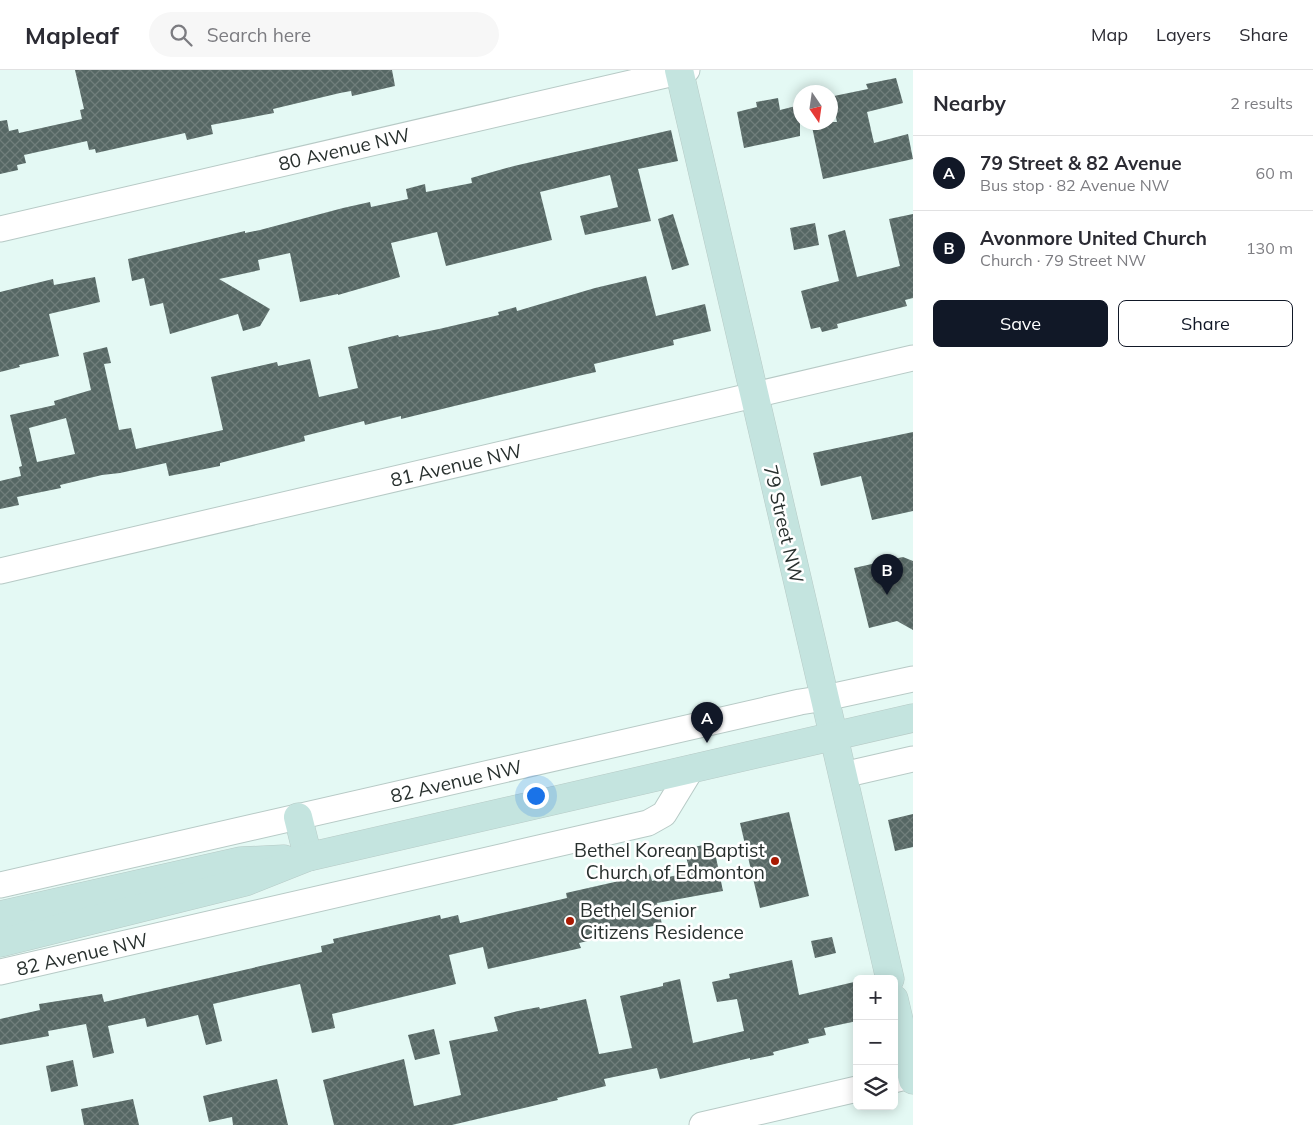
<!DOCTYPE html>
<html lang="en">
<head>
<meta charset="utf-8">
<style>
  :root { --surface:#fff; --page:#f7f7f7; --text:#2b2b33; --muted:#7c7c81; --line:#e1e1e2; --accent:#111827 }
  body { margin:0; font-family:Mulish,sans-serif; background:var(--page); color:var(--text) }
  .controls { position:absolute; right:15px; bottom:15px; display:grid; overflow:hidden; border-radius:8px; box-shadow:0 2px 12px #0003 }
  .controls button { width:45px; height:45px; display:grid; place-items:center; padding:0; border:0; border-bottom:1px solid var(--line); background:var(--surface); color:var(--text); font:25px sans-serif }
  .compass { position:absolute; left:793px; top:15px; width:45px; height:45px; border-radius:50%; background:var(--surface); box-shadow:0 2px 12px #0003; rotate:167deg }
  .you { position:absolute; left:535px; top:725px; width:18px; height:18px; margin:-12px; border:4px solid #fff; border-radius:50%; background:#1a73e8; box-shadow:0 0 0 8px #1a73e833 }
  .badge { display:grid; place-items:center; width:32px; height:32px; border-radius:50%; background:var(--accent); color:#fff; font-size:16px; font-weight:700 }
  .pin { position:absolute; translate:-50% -41px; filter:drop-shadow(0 1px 2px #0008) }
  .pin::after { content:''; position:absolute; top:26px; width:18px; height:15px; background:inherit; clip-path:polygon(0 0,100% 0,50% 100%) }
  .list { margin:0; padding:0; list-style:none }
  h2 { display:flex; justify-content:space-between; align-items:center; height:65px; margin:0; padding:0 20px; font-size:21px }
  h2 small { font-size:16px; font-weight:400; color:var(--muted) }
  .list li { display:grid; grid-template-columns:32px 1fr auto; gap:15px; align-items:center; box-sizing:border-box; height:75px; padding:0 20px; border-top:1px solid var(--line) }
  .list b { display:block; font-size:19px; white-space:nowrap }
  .list p { margin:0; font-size:16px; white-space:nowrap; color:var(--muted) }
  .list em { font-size:16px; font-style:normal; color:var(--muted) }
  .actions { display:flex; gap:10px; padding:15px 20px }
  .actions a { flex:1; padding:11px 0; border:1px solid var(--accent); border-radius:8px; text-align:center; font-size:18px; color:var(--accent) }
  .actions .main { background:var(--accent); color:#fff }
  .icon { flex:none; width:28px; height:28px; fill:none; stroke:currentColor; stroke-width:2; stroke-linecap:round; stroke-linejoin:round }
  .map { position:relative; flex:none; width:913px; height:1055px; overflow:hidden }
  header { display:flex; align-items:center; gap:30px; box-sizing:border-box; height:70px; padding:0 25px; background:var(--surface); border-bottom:1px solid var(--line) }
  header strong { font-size:24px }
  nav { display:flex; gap:28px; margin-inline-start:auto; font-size:18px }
  .search { width:350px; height:45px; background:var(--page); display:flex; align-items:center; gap:12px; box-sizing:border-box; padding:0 18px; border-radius:28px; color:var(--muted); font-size:19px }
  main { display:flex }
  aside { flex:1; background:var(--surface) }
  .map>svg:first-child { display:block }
</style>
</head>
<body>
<header>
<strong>Mapleaf</strong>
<div class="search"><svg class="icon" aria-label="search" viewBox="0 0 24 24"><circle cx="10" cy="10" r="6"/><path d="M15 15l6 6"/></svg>Search here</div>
<nav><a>Map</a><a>Layers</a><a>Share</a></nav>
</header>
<main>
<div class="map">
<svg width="913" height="1055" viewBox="0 0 913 1055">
  <defs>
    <pattern id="building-cross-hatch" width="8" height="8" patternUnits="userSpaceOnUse" patternTransform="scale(1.25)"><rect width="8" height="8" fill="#566764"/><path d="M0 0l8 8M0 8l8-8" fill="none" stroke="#707e7b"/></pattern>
  </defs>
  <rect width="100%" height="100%" fill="#e4f9f4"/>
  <g fill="url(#building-cross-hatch)" fill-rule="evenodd">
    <polygon points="75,0 392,0 395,16 352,26 351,21 340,23 273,39 274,43 211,55 213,64 187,70 185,63 96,83 95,79 89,80 87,71 24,85 26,93 17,95 18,100 0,104 0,51 7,50 9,61 18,59 19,63 82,49 80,40 84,39"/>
    <polygon points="896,8 903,33 867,42 874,73 908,64 913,89 823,109 811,52 837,52 832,28 834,26 868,19 866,14"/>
    <polygon points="778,28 780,40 800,35 800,66 744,78 737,42 757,37 756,32"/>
    <polygon points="671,60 678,91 638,99 651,151 585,165 580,146 618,137 610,105 540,122 552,170 446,196 437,162 391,173 400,207 338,225 338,224 300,232 290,183 258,190 260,200 219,209 270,239 260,256 243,261 238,244 170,264 163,233 150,236 144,208 132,211 128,189 245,161 245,163 260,160 343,138 370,132 371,137 408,129 406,119 425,114 426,122 472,113 471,108 514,96"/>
    <polygon points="673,144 689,195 672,200 658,149"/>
    <polygon points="913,144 913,228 905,230 907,236 837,254 838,258 822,262 820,257 811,259 801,221 839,211 828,165 845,160 857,207 900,196 889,149"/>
    <polygon points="815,153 819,175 794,180 790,158"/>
    <path d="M646 206 656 246 705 234 711 261 673 270 674 275 594 294 596 302 578 306 401 349V346L365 355 364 351 304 366 305 371 220 393V396L169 406 166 393 120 403 102 405 60 415 61 418 17 427 19 435 0 439V411L21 406 19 397 22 396 10 345 55 335 54 331 91 320 83 283 107 277 111 293 104 294 119 360 131 358 136 379 223 360 211 307 277 292 278 296 310 289 319 327 358 318 348 277 398 265 399 267 439 259 499 245 498 242 516 237 517 241 595 218ZM66 348 75 384 37 392 29 358Z"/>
    <polygon points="95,207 100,232 49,244 59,286 19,295 20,297 0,302 0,222 53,209 54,215"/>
    <polygon points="913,362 913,441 872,450 861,406 821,416 813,383"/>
    <polygon points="903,487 913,491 913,560 897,551 869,558 854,498"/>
    <polygon points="789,742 809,826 760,838 740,753"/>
    <polygon points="913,744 913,777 895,781 888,750"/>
    <polygon points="713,773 723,821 657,833 662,854 579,873 581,878 488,899 483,877 449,885 456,914 332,944 335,958 312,963 300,914 213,934 222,971 206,975 198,945 147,957 145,948 108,956 114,983 93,988 86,954 48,961 49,966 0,975 0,949 40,940 39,934 102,924 104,932 322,882 321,876 334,873 333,869 440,845 441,849 458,845 460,853 567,828 566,823 650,804 652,811 690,802 684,779"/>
    <polygon points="832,867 836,883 815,888 811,871"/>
    <polygon points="792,890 799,925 854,912 857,925 857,951 824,958 826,965 808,969 809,973 773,982 774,985 750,990 750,988 660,1009 657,998 604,1009 606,1016 557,1028 558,1030 452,1055 334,1055 323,1010 404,989 414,1036 461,1025 449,971 498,961 494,947 518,941 539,937 540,939 586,929 599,984 632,978 620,926 663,916 663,913 680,909 693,973 744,961 737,929 717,932 712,912 730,908 729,904"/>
    <polygon points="434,959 440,984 415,990 408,965"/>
    <polygon points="73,990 78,1016 51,1022 46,996"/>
    <polygon points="277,1009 288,1055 233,1055 232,1047 209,1052 203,1026"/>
    <polygon points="133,1029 139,1055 84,1055 81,1039"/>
  </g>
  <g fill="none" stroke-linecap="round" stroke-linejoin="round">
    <defs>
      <g id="street">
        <polyline points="0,159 687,0"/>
        <polyline points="0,501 913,288"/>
        <polyline points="843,705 913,689"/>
        <polyline points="0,815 800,632 825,628 913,609"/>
        <polyline points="0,902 648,753 664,744 692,698"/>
        <polyline points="894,1010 913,1005"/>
        <polyline points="702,1055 857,1019"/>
      </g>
      <g id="secondary">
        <polyline points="679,0 890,909"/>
        <polyline points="298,747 308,787"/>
        <polyline points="0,845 241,791 284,789"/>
        <polyline points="0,873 245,812 308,787 913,648"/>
        <polyline points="894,929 913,1010"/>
      </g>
    </defs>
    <use href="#street" stroke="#b7cac6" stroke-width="27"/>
    <use href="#secondary" stroke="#b7cac6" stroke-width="29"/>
    <use href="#street" stroke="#fff" stroke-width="25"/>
    <use href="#secondary" stroke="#c4e4df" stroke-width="28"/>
  </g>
  <g fill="#a91902" stroke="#fff" stroke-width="2">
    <circle cx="775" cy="791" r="5"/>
    <circle cx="570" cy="851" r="5"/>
  </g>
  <g text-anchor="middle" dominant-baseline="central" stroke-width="5" stroke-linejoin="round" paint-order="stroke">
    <g font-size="19" fill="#28302e" stroke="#fff">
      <text transform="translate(344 79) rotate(-13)">80 Avenue NW</text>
      <text transform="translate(456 395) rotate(-13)">81 Avenue NW</text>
      <text transform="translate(784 454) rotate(77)">79 Street NW</text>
      <text transform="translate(456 711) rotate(-13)">82 Avenue NW</text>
      <text transform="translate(82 884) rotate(-13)">82 Avenue NW</text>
    </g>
    <g font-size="19" fill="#28302e" stroke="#fff" text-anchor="end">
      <text x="765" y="780">Bethel Korean Baptist<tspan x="765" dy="22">Church of Edmonton</tspan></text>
      <text x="580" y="840" text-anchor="start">Bethel Senior<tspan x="580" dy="22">Citizens Residence</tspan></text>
    </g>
  </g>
</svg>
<div class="controls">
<button>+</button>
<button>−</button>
<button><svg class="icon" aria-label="layers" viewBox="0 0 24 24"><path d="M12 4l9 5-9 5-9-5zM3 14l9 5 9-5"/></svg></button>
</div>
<svg class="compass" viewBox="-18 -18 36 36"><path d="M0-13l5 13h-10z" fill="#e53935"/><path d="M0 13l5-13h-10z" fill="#7c7c81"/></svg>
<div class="you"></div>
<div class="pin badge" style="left:707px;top:673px">A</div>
<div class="pin badge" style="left:887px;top:525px">B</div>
</div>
<aside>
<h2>Nearby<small>2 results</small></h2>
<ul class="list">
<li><span class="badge">A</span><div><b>79 Street &amp; 82 Avenue</b><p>Bus stop · 82 Avenue NW</p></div><em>60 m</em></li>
<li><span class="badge">B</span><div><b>Avonmore United Church</b><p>Church · 79 Street NW</p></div><em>130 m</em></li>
</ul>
<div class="actions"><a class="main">Save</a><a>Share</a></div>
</aside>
</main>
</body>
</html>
